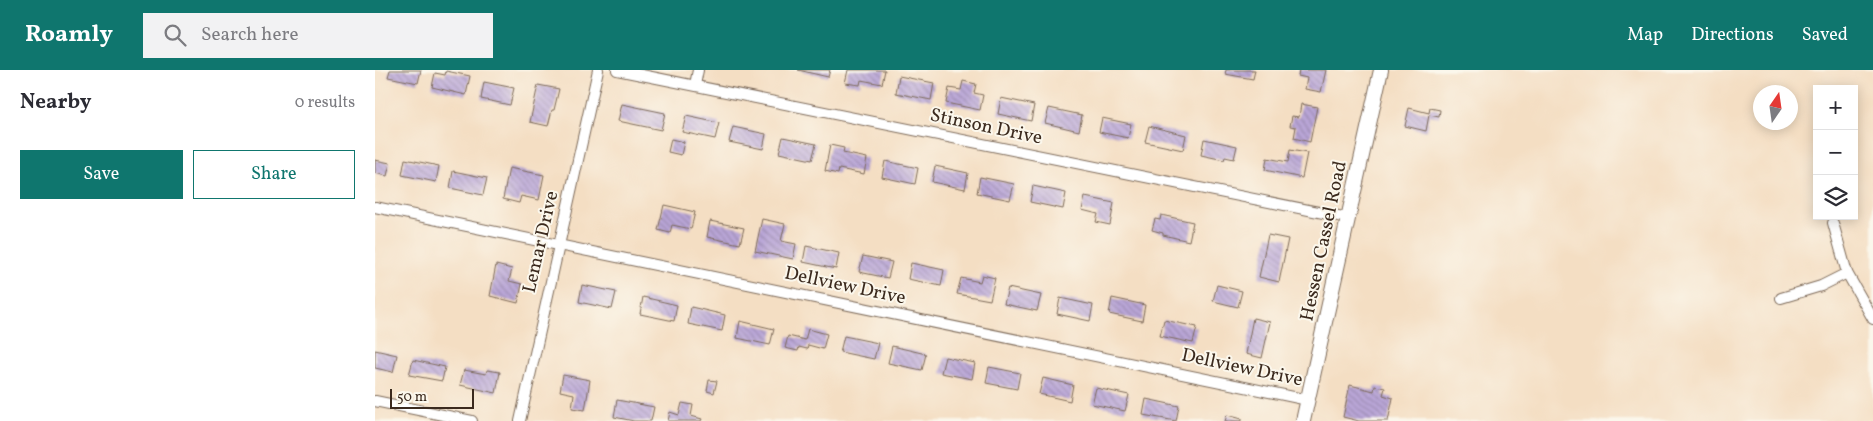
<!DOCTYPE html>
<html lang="en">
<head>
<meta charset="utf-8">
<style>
  :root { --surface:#fff; --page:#f2f2f3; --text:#2b2b33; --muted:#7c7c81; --line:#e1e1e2; --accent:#0f766e }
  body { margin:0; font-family:Vollkorn,serif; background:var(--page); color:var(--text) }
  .controls { position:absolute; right:15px; top:15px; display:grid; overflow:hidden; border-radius:0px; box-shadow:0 2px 12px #0003 }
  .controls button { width:45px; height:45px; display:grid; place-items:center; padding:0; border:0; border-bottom:1px solid var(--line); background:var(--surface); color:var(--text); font:25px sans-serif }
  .compass { position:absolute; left:1378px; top:15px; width:45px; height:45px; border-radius:50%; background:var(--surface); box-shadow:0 2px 12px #0003; rotate:13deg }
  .scale { position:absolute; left:15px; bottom:12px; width:84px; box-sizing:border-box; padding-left:5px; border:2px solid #3b2a1e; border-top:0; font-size:14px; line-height:18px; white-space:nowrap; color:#3b2a1e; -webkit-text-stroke:4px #fbf7ec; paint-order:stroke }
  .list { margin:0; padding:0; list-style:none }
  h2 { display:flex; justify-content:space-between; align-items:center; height:65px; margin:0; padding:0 20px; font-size:21px }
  h2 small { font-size:16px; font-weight:400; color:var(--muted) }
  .actions { display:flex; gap:10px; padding:15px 20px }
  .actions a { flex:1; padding:11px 0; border:1px solid var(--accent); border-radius:0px; text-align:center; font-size:18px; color:var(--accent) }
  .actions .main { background:var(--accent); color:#fff }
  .icon { flex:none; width:28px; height:28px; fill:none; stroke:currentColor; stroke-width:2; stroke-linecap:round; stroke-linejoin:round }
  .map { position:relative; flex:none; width:1498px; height:351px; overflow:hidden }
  header { display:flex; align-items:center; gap:30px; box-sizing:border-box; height:70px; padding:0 25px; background:var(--accent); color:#fff }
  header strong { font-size:24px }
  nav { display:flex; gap:28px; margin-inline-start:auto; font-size:18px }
  .search { width:350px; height:45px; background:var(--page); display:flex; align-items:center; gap:12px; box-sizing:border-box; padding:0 18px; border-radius:0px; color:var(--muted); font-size:19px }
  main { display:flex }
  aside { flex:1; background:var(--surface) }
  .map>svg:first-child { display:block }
</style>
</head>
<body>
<header>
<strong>Roamly</strong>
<div class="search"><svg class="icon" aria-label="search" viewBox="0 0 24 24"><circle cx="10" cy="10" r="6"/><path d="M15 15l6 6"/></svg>Search here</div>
<nav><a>Map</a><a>Directions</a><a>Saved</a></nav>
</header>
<main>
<aside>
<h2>Nearby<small>0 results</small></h2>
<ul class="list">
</ul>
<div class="actions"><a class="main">Save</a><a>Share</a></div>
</aside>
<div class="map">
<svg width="1498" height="351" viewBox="0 0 1498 351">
  <defs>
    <pattern id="building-back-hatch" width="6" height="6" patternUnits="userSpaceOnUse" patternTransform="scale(1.25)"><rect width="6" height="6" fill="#b9a6d7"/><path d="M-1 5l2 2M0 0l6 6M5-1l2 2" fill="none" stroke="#9887ae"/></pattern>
  </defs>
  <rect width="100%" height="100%" fill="#fbf7ec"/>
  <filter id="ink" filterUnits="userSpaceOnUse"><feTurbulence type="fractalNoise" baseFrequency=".02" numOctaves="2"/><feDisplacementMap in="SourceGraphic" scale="10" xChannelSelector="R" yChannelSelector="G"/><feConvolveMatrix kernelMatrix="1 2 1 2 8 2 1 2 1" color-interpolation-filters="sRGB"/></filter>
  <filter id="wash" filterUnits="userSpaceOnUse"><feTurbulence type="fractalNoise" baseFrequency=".0096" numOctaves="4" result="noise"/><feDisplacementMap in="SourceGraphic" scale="20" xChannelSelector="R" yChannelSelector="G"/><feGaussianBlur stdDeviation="1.12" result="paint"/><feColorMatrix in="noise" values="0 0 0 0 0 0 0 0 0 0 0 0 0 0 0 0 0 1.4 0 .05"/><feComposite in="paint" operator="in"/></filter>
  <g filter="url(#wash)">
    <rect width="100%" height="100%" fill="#f4dec3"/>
    <g id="blocks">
      <g fill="url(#building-back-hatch)">
        <polygon points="15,0 46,0 43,13 13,7"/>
        <polygon points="423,0 455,0 453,7"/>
        <polygon points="473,0 510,0 507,14 486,10 485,15 470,13"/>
        <polygon points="851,0 880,0 878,9 850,4"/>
        <polygon points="924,0 951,0 946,22 930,19 932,8 923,6"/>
        <polygon points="71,1 95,6 91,25 57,17 60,3 70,5"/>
        <polygon points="524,6 559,13 556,30 521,23"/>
        <polygon points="588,11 601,14 599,23 608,25 605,40 571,33 574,18 586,20"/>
        <polygon points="109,12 139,18 135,35 106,29"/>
        <polygon points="163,15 184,19 179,40 177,40 173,56 155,52"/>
        <polygon points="626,28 659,35 656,51 623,44"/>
        <polygon points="247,34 290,43 286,60 243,51"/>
        <polygon points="926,34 942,37 935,72 919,68 921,57 915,56 917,46 924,47"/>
        <polygon points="674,38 707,45 704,61 670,53"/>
        <polygon points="1034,38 1054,43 1055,38 1065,40 1064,47 1054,45 1051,61 1030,56"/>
        <polygon points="311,46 344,53 340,69 307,62"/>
        <polygon points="727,48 756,54 753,68 724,62"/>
        <polygon points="774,56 811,65 808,80 770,72"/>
        <polygon points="358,57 391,64 388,79 354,72"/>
        <polygon points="408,67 441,74 437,90 404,83"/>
        <polygon points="296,69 309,72 306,85 293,82"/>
        <polygon points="829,69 862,76 859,89 850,87 849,90 826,85"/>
        <polygon points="455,75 469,78 468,83 492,88 489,104 464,99 463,104 450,101"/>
        <polygon points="915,80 932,83 927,108 890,100 892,88 913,92"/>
        <polygon points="30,89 64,96 61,112 27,105"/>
        <polygon points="0,90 15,93 12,106 0,103"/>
        <polygon points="510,91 543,98 540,114 507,107"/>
        <polygon points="560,96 593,103 590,119 557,112"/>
        <polygon points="134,98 169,105 164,130 146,126 144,133 128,129"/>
        <polygon points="78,101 112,108 108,125 75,118"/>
        <polygon points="605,107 639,114 635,130 602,123"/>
        <polygon points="658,116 691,123 688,139 655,132"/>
        <polygon points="710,127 739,133 735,155 721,152 723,144 707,140"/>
        <polygon points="289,135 320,142 316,159 297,155 295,163 283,160"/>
        <polygon points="786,145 818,152 814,171 788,165 788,163 777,160 780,149 785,150"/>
        <polygon points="387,149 410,154 406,171 421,174 418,189 380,181"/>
        <polygon points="335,151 369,158 365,174 332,167"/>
        <polygon points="893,165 913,169 904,212 884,207"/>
        <polygon points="431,176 464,183 461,199 428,192"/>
        <polygon points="488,186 517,192 513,208 484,202"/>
        <polygon points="536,193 569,200 566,216 533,209"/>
        <polygon points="121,195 137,199 134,211 147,214 143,233 115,226"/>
        <polygon points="607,205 620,208 615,230 582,224 586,208 605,212"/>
        <polygon points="207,215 241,222 237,239 204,232"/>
        <polygon points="842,215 867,221 863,237 838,231"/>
        <polygon points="633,218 666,225 662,241 629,234"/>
        <polygon points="268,227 302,235 299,251 265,244"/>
        <polygon points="685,228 718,235 715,251 682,244"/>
        <polygon points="737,228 770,235 767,251 734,244"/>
        <polygon points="316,237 350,245 347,261 313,254"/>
        <polygon points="878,248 895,252 887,288 871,284"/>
        <polygon points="789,250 822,257 818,273 785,266"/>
        <polygon points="365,251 399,259 395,275 362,268"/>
        <polygon points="433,259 452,264 448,279 433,275 432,279 424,277 423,281 410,278 413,266 430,270"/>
        <polygon points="469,266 503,273 499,289 465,282"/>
        <polygon points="517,276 551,284 547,300 513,293"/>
        <polygon points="0,280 22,285 18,302 0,298"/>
        <polygon points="570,287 600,293 597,309 566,303"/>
        <polygon points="38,290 70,297 67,311 34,305"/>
        <polygon points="614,297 645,303 642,319 611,313"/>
        <polygon points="89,300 111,304 112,300 125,302 121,323 85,315"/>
        <polygon points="188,305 215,310 210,340 197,338 199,324 185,321"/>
        <polygon points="668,308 698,315 695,331 664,324"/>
        <polygon points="334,310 342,311 339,323 332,321"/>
        <polygon points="975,315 999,321 1000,316 1010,318 1008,325 1018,328 1013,351 984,351 968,347"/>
        <polygon points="721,318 754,325 750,341 717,334"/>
        <polygon points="771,329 804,336 801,351 768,345"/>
        <polygon points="242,330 279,337 276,351 259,351 239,347"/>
        <polygon points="307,333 318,335 316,346 327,349 326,351 293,351 295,342 304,345"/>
        <polygon points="852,345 867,349 867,351 850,351"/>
      </g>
    </g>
  </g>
  <g filter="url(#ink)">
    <use href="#blocks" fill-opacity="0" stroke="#7c6958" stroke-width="1"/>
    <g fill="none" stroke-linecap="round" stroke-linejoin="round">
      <defs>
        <g id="minor">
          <polyline points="242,0 973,148"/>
          <polyline points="320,15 323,0"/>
          <polyline points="0,137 933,330"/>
          <polyline points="1458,153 1472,203 1498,249"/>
          <polyline points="1406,228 1446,216 1472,203"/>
          <polyline points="0,331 97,351"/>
          <polyline points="145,351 223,0"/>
        </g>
        <polyline id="secondary" points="928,351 1006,0"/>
      </defs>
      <use href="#minor" stroke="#7c6958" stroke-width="12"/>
      <use href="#secondary" stroke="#7c6958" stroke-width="16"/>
      <use href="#minor" stroke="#fff" stroke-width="10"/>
      <use href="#secondary" stroke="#fff" stroke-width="14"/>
    </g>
  </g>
  <g text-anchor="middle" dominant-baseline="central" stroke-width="4" stroke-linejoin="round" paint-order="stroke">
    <g font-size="19" fill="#3b2a1e" stroke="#fbf7ec">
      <text transform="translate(611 57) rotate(12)">Stinson Drive</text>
      <text transform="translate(949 171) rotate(-78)">Hessen Cassel Road</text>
      <text transform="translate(166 172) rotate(-77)">Lemar Drive</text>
      <text transform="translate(470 216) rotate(12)">Dellview Drive</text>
      <text transform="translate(867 298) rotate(12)">Dellview Drive</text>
    </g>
  </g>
</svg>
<div class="controls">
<button>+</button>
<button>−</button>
<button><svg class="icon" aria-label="layers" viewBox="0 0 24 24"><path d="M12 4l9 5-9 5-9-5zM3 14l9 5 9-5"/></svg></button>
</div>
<svg class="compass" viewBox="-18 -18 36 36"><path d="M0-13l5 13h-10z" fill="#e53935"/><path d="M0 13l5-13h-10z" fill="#7c7c81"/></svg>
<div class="scale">50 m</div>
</div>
</main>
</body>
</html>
